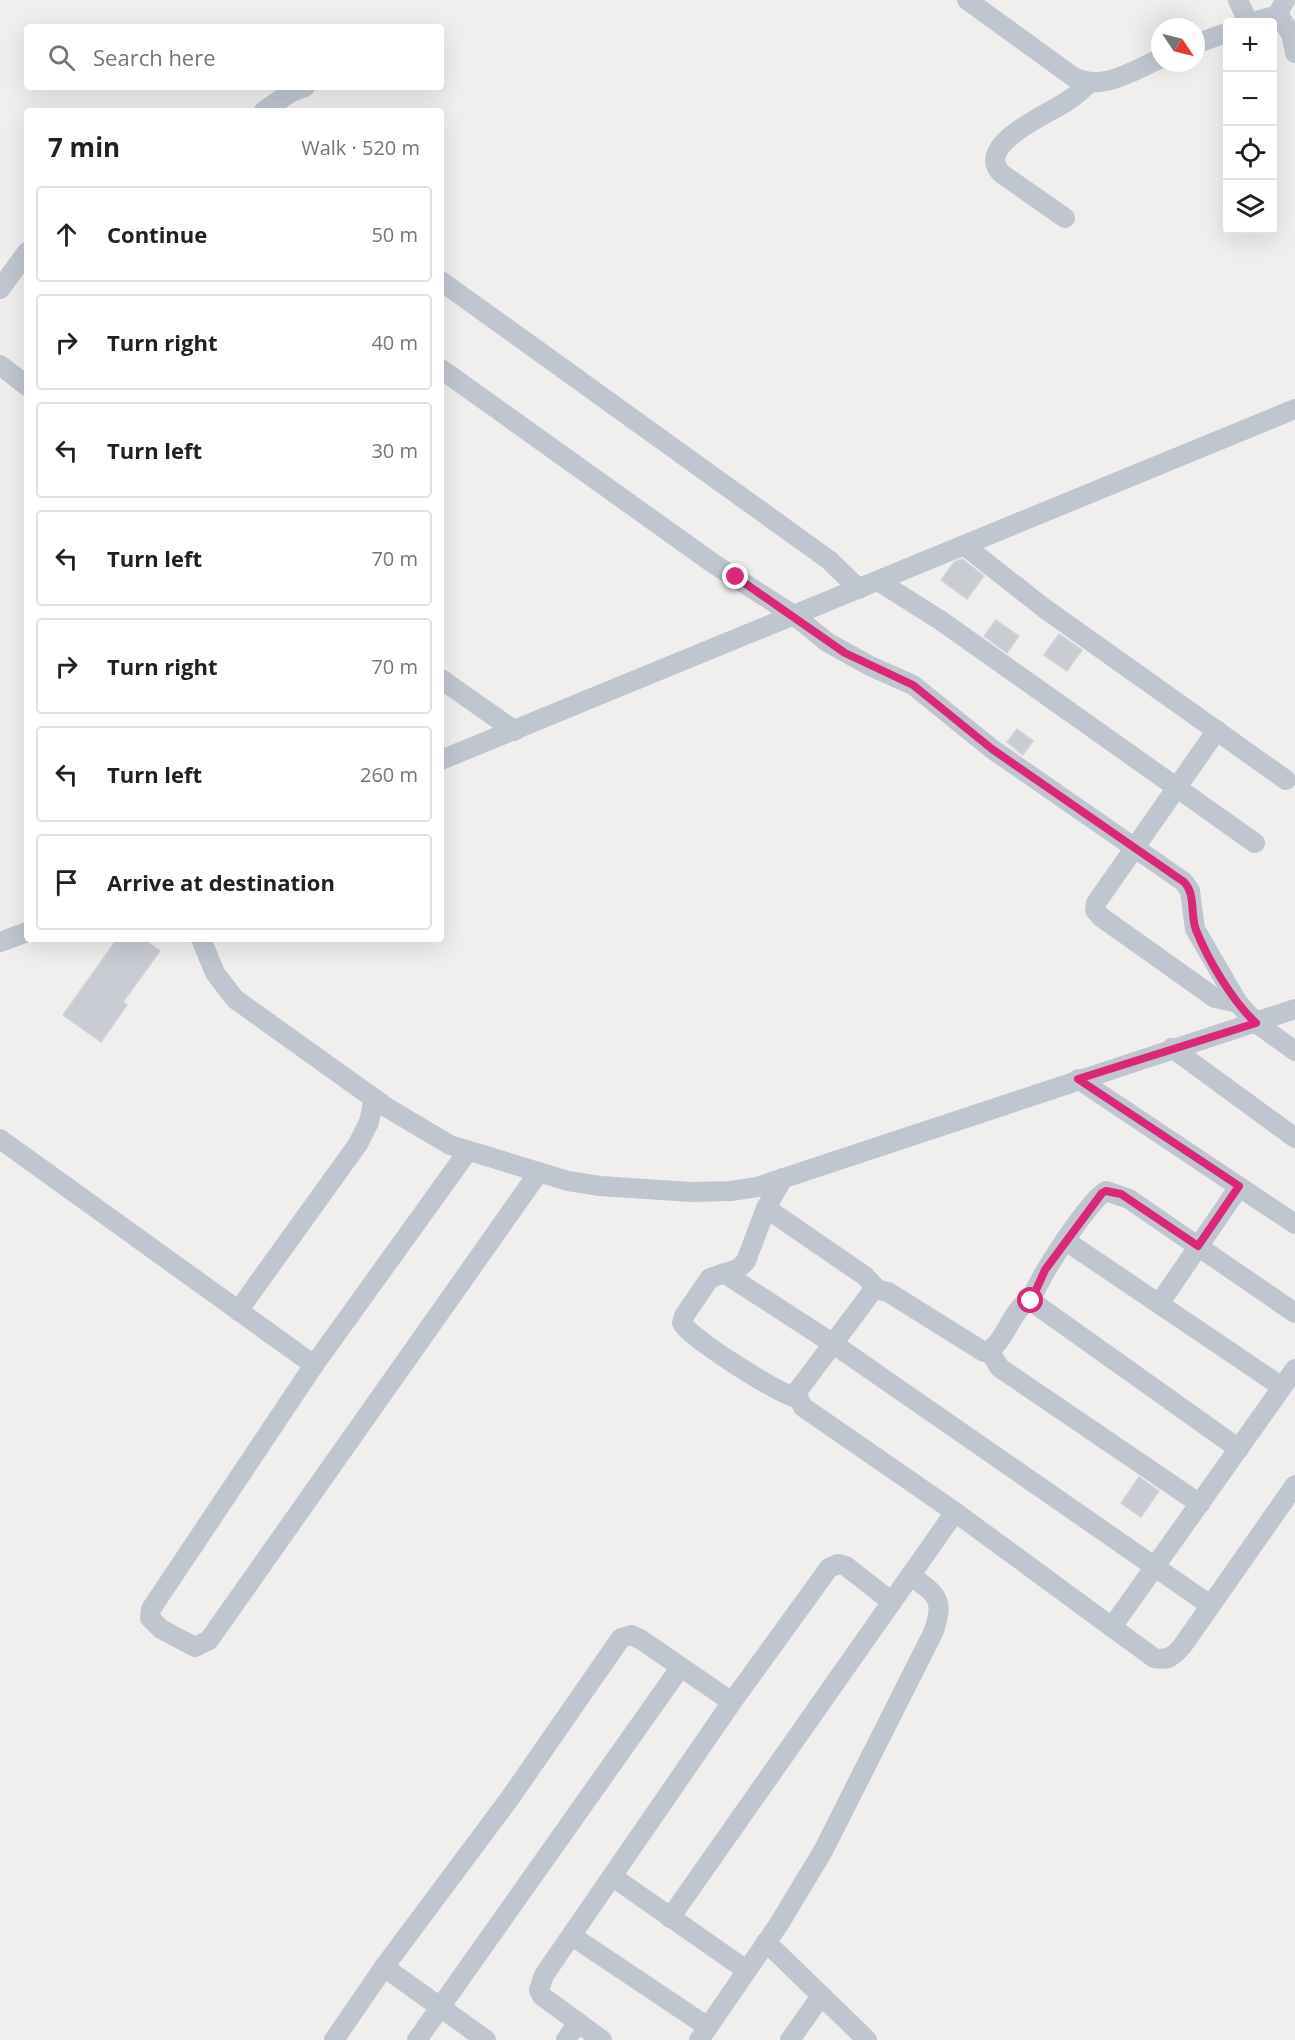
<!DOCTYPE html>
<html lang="en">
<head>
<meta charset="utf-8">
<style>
  :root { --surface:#fff; --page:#f6f6f6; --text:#202124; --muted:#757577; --line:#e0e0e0 }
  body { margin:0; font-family:"Open Sans",sans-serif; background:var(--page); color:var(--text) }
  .controls { position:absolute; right:18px; top:18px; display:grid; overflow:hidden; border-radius:6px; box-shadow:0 6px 24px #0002 }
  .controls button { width:54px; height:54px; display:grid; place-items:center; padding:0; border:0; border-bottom:2px solid var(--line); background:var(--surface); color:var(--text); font:30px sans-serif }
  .compass { position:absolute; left:1151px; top:18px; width:54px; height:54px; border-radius:50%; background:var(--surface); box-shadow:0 6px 24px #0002; rotate:125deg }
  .stop { position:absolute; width:18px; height:18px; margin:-14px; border:4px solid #db2777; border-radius:50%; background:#fff }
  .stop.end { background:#db2777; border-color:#fff; box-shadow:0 2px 6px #0008 }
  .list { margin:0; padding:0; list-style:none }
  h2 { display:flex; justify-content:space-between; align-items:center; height:78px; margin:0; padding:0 24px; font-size:26px }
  h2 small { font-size:20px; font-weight:400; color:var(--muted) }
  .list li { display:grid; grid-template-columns:39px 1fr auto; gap:18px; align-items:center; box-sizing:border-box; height:96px; margin:0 12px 12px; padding:0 12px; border:2px solid var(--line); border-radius:6px }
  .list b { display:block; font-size:22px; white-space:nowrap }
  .list em { font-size:20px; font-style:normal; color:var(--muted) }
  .icon { flex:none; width:33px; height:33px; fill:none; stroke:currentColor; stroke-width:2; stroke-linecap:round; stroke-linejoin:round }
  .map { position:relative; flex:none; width:1295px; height:2040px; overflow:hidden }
  .search { position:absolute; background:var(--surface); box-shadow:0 6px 24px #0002; left:24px; top:24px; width:420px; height:66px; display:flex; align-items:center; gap:15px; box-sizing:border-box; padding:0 21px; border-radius:6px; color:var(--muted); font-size:22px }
  .panel { position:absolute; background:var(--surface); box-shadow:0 6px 24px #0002; left:24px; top:108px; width:420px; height:834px; border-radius:6px }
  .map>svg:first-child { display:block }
</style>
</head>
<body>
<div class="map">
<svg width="1295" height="2040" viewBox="0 0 1295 2040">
  <rect width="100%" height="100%" fill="#f1eeee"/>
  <g fill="#caccd4" stroke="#d2d3da" stroke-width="1.5">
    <polygon points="962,559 984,576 967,599 941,580 954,562"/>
    <polygon points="996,620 1019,636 1007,653 984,636"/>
    <polygon points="1059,634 1082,650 1067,671 1044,655"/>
    <polygon points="1017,729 1033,741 1023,755 1007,742"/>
    <polygon points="117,939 143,939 160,951 123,1002 127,1005 101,1042 63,1015"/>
    <polygon points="1139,1477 1159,1491 1141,1517 1121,1503"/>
  </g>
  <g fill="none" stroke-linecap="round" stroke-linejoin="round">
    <g stroke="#bfc6d0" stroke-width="20">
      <path d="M967 0 1072 76C1101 93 1131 71 1160 59"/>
      <polyline points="1238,0 1248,22"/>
      <polyline points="1276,18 1285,0"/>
      <polyline points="1253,22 1270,17 1282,20 1291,34 1295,53"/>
      <polyline points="1196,44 1228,32"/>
      <polyline points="264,111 291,92 305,87"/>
      <path d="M1065 218 1002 174C972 146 1049 113 1066 102 1074 97 1081 91 1088 84"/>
      <polyline points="441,281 829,560 859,589"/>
      <polyline points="0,289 27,252"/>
      <polyline points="0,365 27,386"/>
      <polyline points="441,369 714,564 795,616 827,642 870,666 913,685 992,749 1184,882 1190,891 1195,929 1238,1003 1256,1023 1295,1051"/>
      <polyline points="965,546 1044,608 1286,780"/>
      <polyline points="878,581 940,620 1255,843"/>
      <polyline points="441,679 515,731"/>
      <polyline points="1217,730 1096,903 1095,910 1101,917 1215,998 1238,1003"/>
      <polyline points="441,760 1295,409"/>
      <polyline points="201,939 215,973 235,999 386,1107 450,1145 568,1181 600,1186 692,1192 731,1191 757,1187 1295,1009"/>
      <polyline points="0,942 27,932"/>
      <polyline points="1172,1048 1295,1138"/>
      <polyline points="1078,1079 1295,1224"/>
      <polyline points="0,1139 314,1365"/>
      <polyline points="468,1151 314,1365 151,1609 150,1618 161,1629 195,1647 209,1640 539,1172"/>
      <path d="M783 1178 766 1208 746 1261 738 1269 710 1278 684 1316 682 1323C690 1338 780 1395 797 1398"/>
      <polyline points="766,1208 865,1276 876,1288"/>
      <polyline points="1066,1241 1282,1387"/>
      <polyline points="724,1273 832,1343 1210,1605"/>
      <path d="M1031 1301C1036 1281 1089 1200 1106 1191L1129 1199 1295 1313"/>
      <polyline points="1159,1304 1239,1187"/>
      <polyline points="238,1311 358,1144 369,1122 374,1098"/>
      <polyline points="989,1351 1000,1368 1200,1504"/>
      <path d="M1239 1449 1031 1301C1011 1305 1006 1347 984 1352L888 1292 874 1289 799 1389 797 1395 803 1407 955 1512 1154 1658C1168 1661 1174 1656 1183 1645L1295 1485"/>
      <polyline points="1112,1627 1295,1369"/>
      <polyline points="613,1877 746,1970"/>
      <polyline points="670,1918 955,1512"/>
      <polyline points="572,1936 708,2027"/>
      <polyline points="766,1942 867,2040"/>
      <polyline points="384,1967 486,2040"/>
      <polyline points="334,2040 384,1967 510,1798 621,1638 631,1635 640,1639 732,1702"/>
      <polyline points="417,2040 680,1668"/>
      <polyline points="566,2040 577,2023"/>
      <polyline points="602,2040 542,1996 539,1990 544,1975 732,1702 829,1568 838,1564 846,1566 892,1602"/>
      <path d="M699 2040 779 1924 823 1851 933 1633C945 1600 938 1595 911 1576"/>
      <polyline points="790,2040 821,1996"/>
    </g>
  </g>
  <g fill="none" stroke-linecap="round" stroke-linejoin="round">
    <path stroke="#db2777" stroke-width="8" d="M736 577 845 653 913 685 992 749 1184 882C1196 894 1190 915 1196 930 1208 960 1233 1002 1256 1023L1078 1079 1239 1186 1198 1246 1121 1194 1106 1191 1102 1193 1045 1270 1031 1301"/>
  </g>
</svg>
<div class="controls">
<button>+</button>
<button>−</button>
<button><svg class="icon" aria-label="locate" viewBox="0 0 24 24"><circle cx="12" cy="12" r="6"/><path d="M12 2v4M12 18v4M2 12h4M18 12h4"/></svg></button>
<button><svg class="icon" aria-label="layers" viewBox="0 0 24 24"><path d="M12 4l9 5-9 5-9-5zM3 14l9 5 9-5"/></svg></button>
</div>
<svg class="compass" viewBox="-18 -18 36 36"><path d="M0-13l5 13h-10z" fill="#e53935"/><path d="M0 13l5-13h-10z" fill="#757577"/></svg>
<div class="stop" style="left:1031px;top:1301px"></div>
<div class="stop end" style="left:736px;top:577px"></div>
<div class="search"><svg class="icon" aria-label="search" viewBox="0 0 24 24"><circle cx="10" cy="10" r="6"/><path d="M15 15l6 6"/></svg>Search here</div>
<section class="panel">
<h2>7 min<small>Walk · 520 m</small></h2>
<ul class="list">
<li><svg class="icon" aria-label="ahead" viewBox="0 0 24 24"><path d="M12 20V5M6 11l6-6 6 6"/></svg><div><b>Continue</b></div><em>50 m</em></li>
<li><svg class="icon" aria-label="right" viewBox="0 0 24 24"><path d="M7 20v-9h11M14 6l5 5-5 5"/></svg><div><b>Turn right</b></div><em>40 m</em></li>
<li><svg class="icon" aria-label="left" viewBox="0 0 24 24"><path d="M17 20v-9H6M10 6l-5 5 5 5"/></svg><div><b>Turn left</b></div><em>30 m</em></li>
<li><svg class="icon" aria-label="left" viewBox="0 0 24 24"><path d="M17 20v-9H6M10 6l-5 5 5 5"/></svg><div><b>Turn left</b></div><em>70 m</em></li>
<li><svg class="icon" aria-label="right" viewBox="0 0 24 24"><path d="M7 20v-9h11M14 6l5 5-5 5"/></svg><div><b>Turn right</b></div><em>70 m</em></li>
<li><svg class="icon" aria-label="left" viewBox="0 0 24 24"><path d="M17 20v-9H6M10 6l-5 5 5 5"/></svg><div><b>Turn left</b></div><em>260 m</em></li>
<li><svg class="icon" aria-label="arrive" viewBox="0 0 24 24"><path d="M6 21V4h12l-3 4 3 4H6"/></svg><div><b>Arrive at destination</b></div></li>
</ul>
</section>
</div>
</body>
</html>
